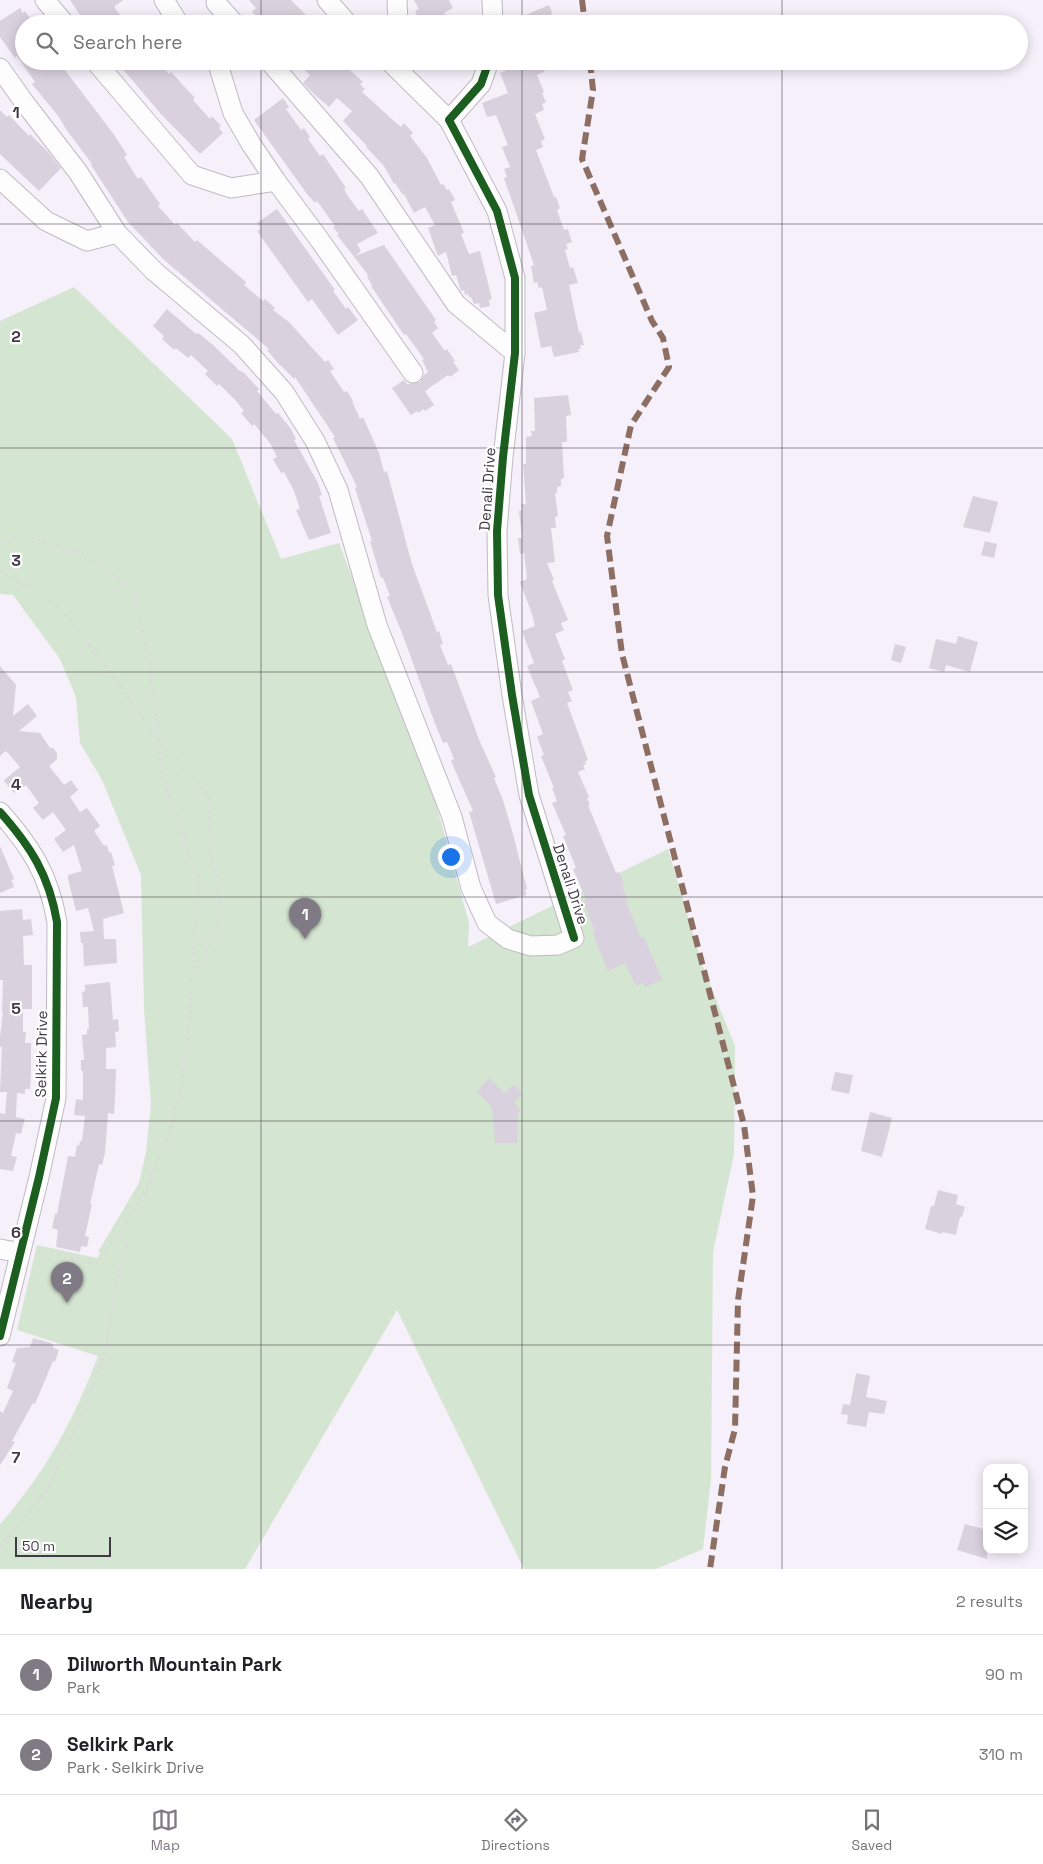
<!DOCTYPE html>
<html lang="en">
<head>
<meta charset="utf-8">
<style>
  :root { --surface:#fff; --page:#f6f6f6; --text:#202124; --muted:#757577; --line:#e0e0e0; --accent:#807a84 }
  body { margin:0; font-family:"Space Grotesk",sans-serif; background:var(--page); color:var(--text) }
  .controls { position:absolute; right:15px; bottom:15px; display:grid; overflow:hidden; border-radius:10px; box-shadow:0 2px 12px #0003 }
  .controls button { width:45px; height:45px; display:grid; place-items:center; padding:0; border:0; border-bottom:1px solid var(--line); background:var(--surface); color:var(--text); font:25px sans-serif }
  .scale { position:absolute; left:15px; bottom:12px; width:96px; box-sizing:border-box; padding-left:5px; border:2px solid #403a44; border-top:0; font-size:14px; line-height:18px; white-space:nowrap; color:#403a44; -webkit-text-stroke:4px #fff; paint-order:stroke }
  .you { position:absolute; left:450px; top:856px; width:18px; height:18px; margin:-12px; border:4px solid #fff; border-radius:50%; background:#1a73e8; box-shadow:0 0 0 8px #1a73e833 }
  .badge { display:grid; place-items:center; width:32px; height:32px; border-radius:50%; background:var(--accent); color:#fff; font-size:16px; font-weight:700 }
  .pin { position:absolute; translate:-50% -41px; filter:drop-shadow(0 1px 2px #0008) }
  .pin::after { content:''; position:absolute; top:26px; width:18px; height:15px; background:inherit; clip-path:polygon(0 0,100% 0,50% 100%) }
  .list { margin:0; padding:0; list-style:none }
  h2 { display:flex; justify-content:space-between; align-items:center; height:65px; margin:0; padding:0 20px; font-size:21px }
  h2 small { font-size:16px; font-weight:400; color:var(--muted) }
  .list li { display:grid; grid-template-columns:32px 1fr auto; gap:15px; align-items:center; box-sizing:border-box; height:80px; padding:0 20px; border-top:1px solid var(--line) }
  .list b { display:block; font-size:19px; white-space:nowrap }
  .list p { margin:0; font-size:16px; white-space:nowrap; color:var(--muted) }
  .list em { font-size:16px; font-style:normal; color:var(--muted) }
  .icon { flex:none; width:28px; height:28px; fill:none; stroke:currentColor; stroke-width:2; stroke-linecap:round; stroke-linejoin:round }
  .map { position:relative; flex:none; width:1043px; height:1569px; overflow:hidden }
  .search { position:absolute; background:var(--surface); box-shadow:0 2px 12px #0003; left:15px; right:15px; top:15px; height:55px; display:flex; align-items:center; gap:12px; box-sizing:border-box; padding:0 18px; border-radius:28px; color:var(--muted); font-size:19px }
  .sheet { height:225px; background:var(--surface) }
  nav { display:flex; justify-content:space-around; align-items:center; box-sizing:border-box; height:70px; border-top:1px solid var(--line); background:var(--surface); font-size:14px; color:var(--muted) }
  nav a { display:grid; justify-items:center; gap:2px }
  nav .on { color:var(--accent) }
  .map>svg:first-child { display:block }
</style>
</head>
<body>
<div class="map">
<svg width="1043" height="1569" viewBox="0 0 1043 1569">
  <rect width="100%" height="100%" fill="#f6f0fa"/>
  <path fill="#d4e5d1" d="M74 287 232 439 281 559 339 543 430 782 469 923 468 947 668 849 702 964 735 1046 734 1154 713 1252 711 1479 703 1549 656 1569H524L397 1310 245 1569H0V1524C44 1475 75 1418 98 1356L17 1330 37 1245 97 1258 100 1253 98 1252 139 1183 146 1152 151 1104 144 1008 141 875 102 780 80 743 76 697 60 659 13 595 0 594V321Z"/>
  <g fill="#dad1df">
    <polygon points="70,0 123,0 114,7 127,24 86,24"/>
    <polygon points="249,0 291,0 315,24 279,24 275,20 271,24 264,24 252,12 256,8"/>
    <polygon points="414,0 449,0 453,8 444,13 450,24 421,24 415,11 419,9"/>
    <polygon points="549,5 552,12 549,24 505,24"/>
    <polygon points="20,8 23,13 25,11 32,21 24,24 24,61 58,61 115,136 127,155 124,157 138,179 141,177 160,204 158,206 175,225 177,223 195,242 197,240 246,282 244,285 263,301 265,299 275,308 273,310 289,322 325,362 328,360 334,369 330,371 344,392 347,391 353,401 352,401 360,419 363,417 379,453 384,472 387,471 412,564 437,632 439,631 443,644 440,645 448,665 451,664 480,742 496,777 494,778 503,800 513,834 527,889 525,890 526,895 496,904 469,812 473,811 451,761 454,759 447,742 443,743 434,721 402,633 387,597 390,596 383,578 381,578 374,555 370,541 372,541 355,488 357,487 333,438 335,437 295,377 294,379 277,362 267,350 269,349 163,259 128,222 91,165 92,164 66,129 59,117 32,84 35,82 17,56 15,58 0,37 0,21"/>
    <polygon points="116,61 155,61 159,63 169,74 171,72 195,98 193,100 210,119 212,116 221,126 219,128 223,133 200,154 161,114"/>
    <polygon points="295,61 340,61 363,82 360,84 365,89 362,92 395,122 401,127 404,123 413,133 410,136 427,158 441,185 443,184 447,190 449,189 455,200 451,202 464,233 461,234 469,254 480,251 492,299 489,300 490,306 480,308 479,303 474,304 471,297 469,297 468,294 465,295 464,290 461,291 456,275 452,276 446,252 438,256 428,228 435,225 425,207 414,213 404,194 403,195 395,183 394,184 384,166 366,147 367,146 343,121 352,111 337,98 329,107 314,94 303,83 310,75"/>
    <polygon points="509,61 549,61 544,72 537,75 544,92 542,93 546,102 542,104 544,110 535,114 545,139 541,141 543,147 536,150 554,197 556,197 560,208 557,210 564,230 568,229 572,242 566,244 568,249 565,250 570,268 573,267 578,283 569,285 579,333 581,332 584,345 580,345 581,349 578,349 579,352 554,357 551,346 541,348 534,313 547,310 542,287 539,288 537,282 534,283 531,266 534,265 504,178 507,177 504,169 510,167 502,147 508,145 496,115 487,117 482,103 508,93 500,73 512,68"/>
    <polygon points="283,98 289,107 286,109 301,130 304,128 310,137 308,139 320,156 323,154 346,188 344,189 347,195 359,211 362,209 378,233 357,244 361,251 355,256 384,245 436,320 434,322 438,328 432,333 445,351 447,349 455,361 453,362 459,370 450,377 448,375 425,391 434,405 425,411 424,409 418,413 417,411 411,415 392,388 404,380 407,384 420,382 424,375 428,372 422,360 424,359 406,334 404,335 371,286 372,285 367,277 368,276 366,272 337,235 339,234 333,227 335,226 317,201 315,203 307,194 254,120"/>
    <polygon points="0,110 7,117 9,115 29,136 30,134 48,152 61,168 39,191 0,154"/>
    <polygon points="277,209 335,290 333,291 346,309 348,307 358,320 338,335 312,299 308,302 257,231 261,228 257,223"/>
    <polygon points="167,309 196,334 198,333 212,344 241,372 242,371 259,389 257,391 276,414 278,413 291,429 296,439 294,440 318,483 322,495 319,496 331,533 309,540 296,510 300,509 294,491 284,472 281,473 273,459 277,457 270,443 254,424 252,426 241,413 244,411 235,400 219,384 217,386 205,374 208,371 191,355 188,358 176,348 174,350 162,339 164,336 153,326"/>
    <polygon points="568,395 571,415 566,416 567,442 562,442 564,478 561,479 561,486 557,487 557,493 555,493 558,516 555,517 556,528 551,528 555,562 547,563 554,580 552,581 568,620 561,623 564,630 555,634 565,659 562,661 573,690 568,692 572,701 567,703 588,760 585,761 586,764 583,765 585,769 578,772 589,797 587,798 590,805 588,805 616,873 619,872 624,885 622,886 628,900 626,901 641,938 644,937 662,980 645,987 644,983 636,986 625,963 608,971 595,940 593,933 595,932 583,900 586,899 573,869 576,868 563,836 566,835 552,803 557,801 552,788 554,788 541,756 544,755 537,737 543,734 531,701 540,697 527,666 534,663 522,631 535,626 532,614 520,582 527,579 524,553 520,554 518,538 522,538 519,511 522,510 521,504 526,504 523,464 526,464 526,437 532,436 531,431 535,431 534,398"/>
    <polygon points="973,496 998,502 990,533 963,527"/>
    <polygon points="985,541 997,544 994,558 981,555"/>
    <polygon points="958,636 978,642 970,672 946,665 944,672 929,668 936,639 956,644"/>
    <polygon points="895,644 906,647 901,663 891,660"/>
    <polygon points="0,666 16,685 13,716 28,704 37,716 19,731 40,733 50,748 53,748 57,753 57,759 49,766 64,785 71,780 78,790 70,797 80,812 87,808 100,826 94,831 104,846 107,845 109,853 111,852 115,865 112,866 124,913 103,919 104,939 116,939 117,963 84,966 83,943 81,943 80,932 94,931 88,908 76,911 68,879 68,875 82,871 74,845 63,852 54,839 66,830 53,812 43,820 33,808 39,803 26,785 14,793 4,781 4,780 20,767 6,751 0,756"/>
    <polygon points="0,846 14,879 11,880 14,887 0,893"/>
    <polygon points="22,909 23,920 31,919 33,935 23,936 24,965 32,965 32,1009 23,1009 23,1032 26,1032 25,1043 31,1043 31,1073 30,1089 25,1089 25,1094 17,1093 16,1117 25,1119 21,1134 16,1133 11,1156 17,1157 13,1171 0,1169 0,1113 5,1114 7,1092 0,1092 2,1047 0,1047 0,1037 3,1012 2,1012 3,980 0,980 0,911"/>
    <polygon points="110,982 113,1020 118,1019 119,1031 115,1032 116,1047 106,1048 106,1069 116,1069 115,1101 114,1114 108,1113 105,1153 102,1165 99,1164 90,1204 92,1204 85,1236 89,1237 87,1247 81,1246 80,1252 56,1247 58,1230 52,1228 55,1214 57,1214 68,1156 75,1157 77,1145 79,1146 80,1141 82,1141 85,1116 74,1115 76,1099 83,1100 83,1071 81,1071 81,1060 84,1060 82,1035 87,1034 87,1029 89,1029 88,1007 83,1007 82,992 85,991 85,985"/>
    <polygon points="835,1072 853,1075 849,1094 831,1090"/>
    <polygon points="489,1078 505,1093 514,1085 522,1093 514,1103 521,1110 518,1113 517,1143 495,1143 492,1108 477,1091"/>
    <polygon points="870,1112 892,1118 882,1157 861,1151"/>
    <polygon points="938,1190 958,1195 956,1204 965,1207 962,1217 960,1217 956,1235 942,1232 942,1234 925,1229 931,1206 934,1206"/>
    <polygon points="33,1338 51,1343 54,1348 59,1350 55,1362 53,1361 35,1404 33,1403 12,1441 15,1442 0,1465 0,1411 3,1413 13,1391 7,1388 16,1363 12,1362 17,1348 30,1347"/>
    <polygon points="856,1373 870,1376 866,1397 887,1401 884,1414 869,1412 866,1427 847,1424 848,1415 841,1414 843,1404 850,1405"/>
    <polygon points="965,1524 987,1530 987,1559 957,1550"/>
  </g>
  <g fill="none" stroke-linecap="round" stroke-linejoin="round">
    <defs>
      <g id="minor">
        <polyline points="45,0 65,24"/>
        <polyline points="164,0 179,24"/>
        <polyline points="327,0 348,24"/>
        <polyline points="397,0 398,24"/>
        <polyline points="492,0 493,24"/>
        <polyline points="216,3 235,24"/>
        <polyline points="95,61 192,175 231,188 276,181"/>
        <polyline points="217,61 233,113 251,144 276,181 319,239 413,373"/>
        <polyline points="269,61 369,176 456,304 515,353"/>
        <polyline points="389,61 449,120"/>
        <polyline points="0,68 24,102 78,172 117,233"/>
        <polyline points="0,179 46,221 87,241 117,233 154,271 242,345 284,392 315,441 338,490 377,625 452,817 471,888 487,923 508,939 531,946 558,945 574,938 529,795 512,695 498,595 497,531 503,457 515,353 515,278 497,211 449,120 481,84 489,61"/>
        <path d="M0 812C31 847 49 875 57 922L56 1098 39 1177 0 1336"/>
        <polyline points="0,1249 20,1253"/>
      </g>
    </defs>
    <use href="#minor" stroke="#c0bac3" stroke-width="21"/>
    <g stroke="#dbd9dc" stroke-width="2.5" stroke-dasharray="2.5 4" stroke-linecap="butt">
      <polyline points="0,542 26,536 87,555 132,589 150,664 159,740 208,796 210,849 219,887 219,929 193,973"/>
      <polyline points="0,571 47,597 71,621 159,740 161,773 198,877 187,1057 169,1137 144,1193 120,1232 96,1264 54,1253 36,1253"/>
      <polyline points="0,1547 47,1490 91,1392 103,1357 111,1321 114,1294 126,1247 120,1232"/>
    </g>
    <use href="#minor" stroke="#fefdfe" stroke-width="19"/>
    <g stroke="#8d6e63" stroke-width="6" stroke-dasharray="12 6" stroke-linecap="butt">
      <polyline points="582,0 585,24"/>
      <polyline points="590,61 593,90 582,159 652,321 663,338 669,367 631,425 607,536 622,654 744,1125 753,1196 738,1300 735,1429 725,1467 710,1569"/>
    </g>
    <defs>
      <g id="cycleway">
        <polyline points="489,61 481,84 449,120 497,211 515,278 515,353 503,457 497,531 498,595 512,695 529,795 574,938"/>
        <path d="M0 812C31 847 49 875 57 922L56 1098 39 1177 0 1336"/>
      </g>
    </defs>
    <use href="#cycleway" stroke="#fff" stroke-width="11"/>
    <use href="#cycleway" stroke="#1b5e20" stroke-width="8"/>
  </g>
  <path fill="none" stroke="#403a44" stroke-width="1" stroke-opacity="0.55" d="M261 0V24M522 0V24M782 0V24M261 61V1569M522 61V1569M782 61V1569M0 224H1043M0 448H1043M0 672H1043M0 897H1043M0 1121H1043M0 1345H1043"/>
  <g text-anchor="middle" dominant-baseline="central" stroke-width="4.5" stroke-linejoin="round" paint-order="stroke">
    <g font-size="15" fill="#403a44" stroke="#fff">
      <text transform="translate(487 489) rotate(-86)">Denali Drive</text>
      <text transform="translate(571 884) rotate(72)">Denali Drive</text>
      <text transform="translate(41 1054) rotate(-89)">Selkirk Drive</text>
    </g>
  </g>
  <g font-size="16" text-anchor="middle" font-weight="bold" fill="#403a44" stroke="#fff" stroke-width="4.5" stroke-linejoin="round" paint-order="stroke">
    <text x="16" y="118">1</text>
    <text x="16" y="342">2</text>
    <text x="16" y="566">3</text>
    <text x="16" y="790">4</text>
    <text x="16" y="1014">5</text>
    <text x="16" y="1238">6</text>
    <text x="16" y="1463">7</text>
  </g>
</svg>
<div class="controls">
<button><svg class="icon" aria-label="locate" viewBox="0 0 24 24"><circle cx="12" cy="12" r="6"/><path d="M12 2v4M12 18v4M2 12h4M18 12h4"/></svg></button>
<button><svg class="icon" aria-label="layers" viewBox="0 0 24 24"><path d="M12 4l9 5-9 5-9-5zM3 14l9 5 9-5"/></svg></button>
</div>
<div class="scale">50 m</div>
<div class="you"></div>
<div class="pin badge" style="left:305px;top:939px">1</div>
<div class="pin badge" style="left:67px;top:1303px">2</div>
<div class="search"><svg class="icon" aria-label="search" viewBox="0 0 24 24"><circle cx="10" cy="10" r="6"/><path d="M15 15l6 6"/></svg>Search here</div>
</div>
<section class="sheet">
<h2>Nearby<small>2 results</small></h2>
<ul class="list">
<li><span class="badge">1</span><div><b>Dilworth Mountain Park</b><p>Park</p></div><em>90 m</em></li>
<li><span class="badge">2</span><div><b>Selkirk Park</b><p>Park · Selkirk Drive</p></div><em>310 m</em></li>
</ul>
</section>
<nav>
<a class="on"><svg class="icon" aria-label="map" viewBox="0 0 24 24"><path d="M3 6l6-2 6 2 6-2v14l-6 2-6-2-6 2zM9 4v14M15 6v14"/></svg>Map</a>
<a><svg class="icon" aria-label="directions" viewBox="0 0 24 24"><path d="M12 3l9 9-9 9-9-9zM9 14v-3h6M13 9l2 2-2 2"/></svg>Directions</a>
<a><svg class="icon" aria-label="saved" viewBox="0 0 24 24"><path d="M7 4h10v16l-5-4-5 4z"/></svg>Saved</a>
</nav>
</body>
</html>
